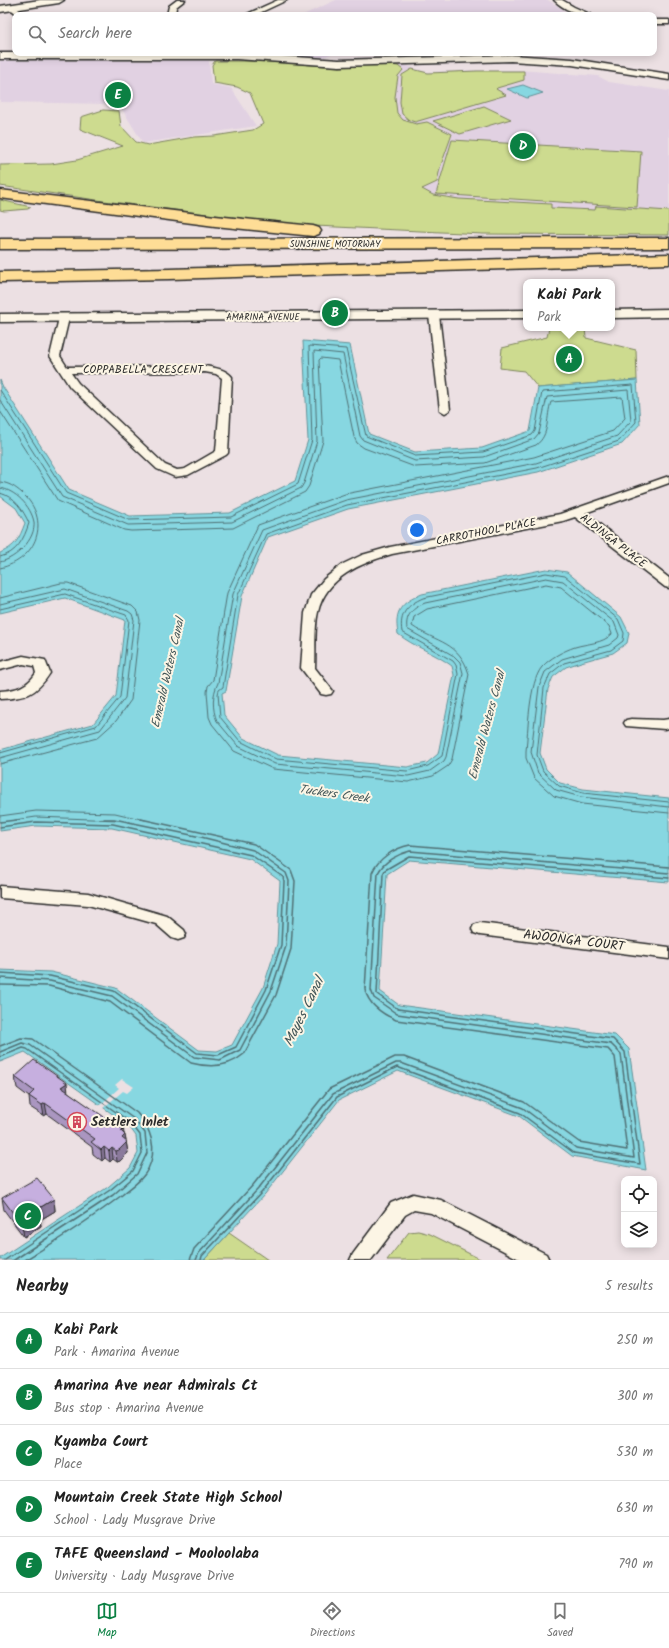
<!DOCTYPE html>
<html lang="en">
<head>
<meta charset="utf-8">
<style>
  :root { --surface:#fff; --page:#f6f6f6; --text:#222; --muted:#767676; --line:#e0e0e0; --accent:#0b8043 }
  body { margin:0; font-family:Kalam,sans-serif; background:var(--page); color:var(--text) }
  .controls { position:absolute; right:12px; bottom:12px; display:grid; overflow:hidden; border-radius:8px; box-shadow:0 2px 10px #0003 }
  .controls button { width:36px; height:36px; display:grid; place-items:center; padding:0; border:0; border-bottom:1px solid var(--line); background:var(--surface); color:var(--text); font:20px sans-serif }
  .you { position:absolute; left:417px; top:530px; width:14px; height:14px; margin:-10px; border:3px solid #fff; border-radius:50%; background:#1a73e8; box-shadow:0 0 0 6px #1a73e833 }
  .badge { display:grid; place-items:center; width:26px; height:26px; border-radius:50%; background:var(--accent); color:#fff; font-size:13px; font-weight:700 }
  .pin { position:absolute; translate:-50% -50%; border:2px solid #fff; box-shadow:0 1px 4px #0006 }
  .popup { position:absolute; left:523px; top:279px; width:92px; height:52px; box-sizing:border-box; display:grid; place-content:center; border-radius:8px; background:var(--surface); filter:drop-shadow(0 1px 3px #0005); font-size:13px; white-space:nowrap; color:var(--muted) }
  .popup b { font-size:15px; color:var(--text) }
  .popup::after { content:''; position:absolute; left:50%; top:100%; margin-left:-8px; border:8px solid transparent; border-top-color:var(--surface) }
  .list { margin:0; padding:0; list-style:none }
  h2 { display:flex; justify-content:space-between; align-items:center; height:52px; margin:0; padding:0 16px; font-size:17px }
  h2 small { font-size:13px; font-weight:400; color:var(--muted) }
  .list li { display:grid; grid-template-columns:26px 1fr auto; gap:12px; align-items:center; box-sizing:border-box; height:56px; padding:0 16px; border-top:1px solid var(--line) }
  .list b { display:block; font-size:15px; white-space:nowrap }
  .list p { margin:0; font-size:13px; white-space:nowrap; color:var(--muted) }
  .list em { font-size:13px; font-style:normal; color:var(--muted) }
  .icon { flex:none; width:22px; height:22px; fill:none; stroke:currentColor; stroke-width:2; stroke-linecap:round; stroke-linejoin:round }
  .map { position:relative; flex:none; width:669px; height:1260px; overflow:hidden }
  .search { position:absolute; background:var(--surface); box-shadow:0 2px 10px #0003; left:12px; right:12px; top:12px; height:44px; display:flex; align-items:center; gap:10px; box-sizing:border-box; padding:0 14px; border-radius:8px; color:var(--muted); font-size:15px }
  .sheet { height:332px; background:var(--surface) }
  nav { display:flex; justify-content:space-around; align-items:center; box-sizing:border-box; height:56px; border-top:1px solid var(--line); background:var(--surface); font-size:11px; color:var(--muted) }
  nav a { display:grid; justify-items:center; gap:2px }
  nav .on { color:var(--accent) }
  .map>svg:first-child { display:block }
</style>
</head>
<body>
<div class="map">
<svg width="669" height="1260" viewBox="0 0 669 1260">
  <rect width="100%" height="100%" fill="#ece0e3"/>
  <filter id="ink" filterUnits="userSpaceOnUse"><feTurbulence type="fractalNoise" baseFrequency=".025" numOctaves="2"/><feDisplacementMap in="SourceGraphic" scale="8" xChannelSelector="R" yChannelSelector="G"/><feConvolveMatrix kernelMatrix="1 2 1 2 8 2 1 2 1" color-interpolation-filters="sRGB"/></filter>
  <g filter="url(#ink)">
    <g fill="#e1d1e2">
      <polygon points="336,0 548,0 565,11 551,15 303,15"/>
      <polygon points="291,53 333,53 319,59 291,56"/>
      <polygon points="0,61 209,61 211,84 231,88 256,126 143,143 120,106 111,104 0,102"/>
      <polygon points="399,64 427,72 475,70 519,70 598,76 609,82 669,91 669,218 380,201 372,66"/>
    </g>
    <g fill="#cddb8f" stroke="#7c835d">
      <polygon points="215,61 258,61 340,67 386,64 398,66 403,70 398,76 395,97 397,113 403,120 416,124 427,122 452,134 440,168 437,182 422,189 433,195 459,199 551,204 551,208 595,210 596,206 669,211 669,235 483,234 294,225 104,201 0,186 0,165 51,164 77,160 123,146 80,129 81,117 103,110 119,111 121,126 136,142 148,145 194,137 214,136 253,130 263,124 250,93 237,87 214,83 212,65"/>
      <polygon points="412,69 428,73 477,71 524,71 524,80 497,88 496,89 506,95 415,122 409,120 402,114 400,102 402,75"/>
      <polygon points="484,106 511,119 460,134 433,121"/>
      <polygon points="452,140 641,151 637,207 436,194"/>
      <polygon points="0,200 31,207 28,209 4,211 0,210"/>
      <polygon points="549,328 585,328 586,338 636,350 637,380 538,388 524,371 500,368 502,348 547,337"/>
      <polygon points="418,1231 430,1234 482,1260 387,1260 409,1232"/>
      <polygon points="229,1233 268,1260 204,1260"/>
    </g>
    <g fill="#87d7e1" stroke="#629298">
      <polygon points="523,85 543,93 527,98 507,89"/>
      <path d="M303 341 350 345 369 434 415 452 482 448 530 431 538 388 637 380 640 424 622 444 538 472 348 509 268 537 242 596 226 691 222 693 224 715 243 738 278 755 407 767 427 763 438 754 454 675 452 666C435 653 414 647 398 634 394 610 401 603 422 594L546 569 567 572 621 617 629 633 627 643 613 653 581 662 566 667 553 677 548 689 540 753 546 769 560 783 583 789 669 798V882L409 860 387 874 380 991 399 1005 615 1035 629 1049 646 1170 572 1156 519 1116 398 1071 339 1100 265 1194 204 1260H0V1258L108 1187 130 1168 138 1153 136 1136 128 1125 25 1052 0 1062V970L51 972 116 988 199 1050 217 1051 232 1045 263 988 277 944 280 881 250 859 112 828 36 826 0 831V750L93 724 116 696 125 620 65 598 0 613V553C16 546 19 539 25 523L16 508 0 496V380L3 387 69 490 130 516 230 513 295 481 308 440Z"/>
    </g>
    <polygon fill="#ece0e3" points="122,1079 134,1087 127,1093 123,1091 102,1109 98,1107 119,1088 115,1085"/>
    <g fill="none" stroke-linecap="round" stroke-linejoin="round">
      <g stroke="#507074" stroke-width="1">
        <path d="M0 390 66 493 129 520 231 517 298 484 312 440 309 346 346 349 366 436 415 456 483 452 532 435 535 431 542 392 633 385 636 422 619 441 537 468 347 505 266 534 238 595 223 687 219 690 218 694 220 717 240 741 276 759 407 771 428 766 442 756 458 674 456 665 453 661 402 632C399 614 407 605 423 598L546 573 565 576 618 619 624 633 623 641 611 650 564 663 550 674 544 688 537 755 543 771 559 786 583 793 669 802"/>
        <path d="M0 400 62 497 128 525 232 522 301 488 304 483 317 441 314 351 343 354 360 436 363 440 415 461 484 457 534 439 539 433 547 397 628 390 631 421 617 436 536 463 346 500 262 530 233 594 218 683C212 695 212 709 217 721L238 746 275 764 408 776 430 771 444 761 446 757 463 673 460 662 454 656 407 629C405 615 413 608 425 603L546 578 563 581 614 622 619 635 618 638 609 645 562 659 545 672 539 687 531 752 538 773 556 790 581 797 669 807"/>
        <path d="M0 411 58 501 124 530 131 531 233 528 305 492 309 486 323 441 319 360 321 358 338 360 354 437 357 443 364 448 415 467 485 463 536 445C550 435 546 417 551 402L622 397 625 418 613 431 534 457 345 494 258 525 227 593 213 680 208 686 207 692 209 717 212 724 234 751 273 769 408 782 433 776 448 766 452 759 469 674C459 641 437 643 412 626L414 617 427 609 546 584 561 587 609 626 612 634C602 644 588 643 575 647 563 651 550 658 542 667 529 682 528 731 526 751V758L534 778 554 796 582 804 669 813"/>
        <path d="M0 482C9 483 15 487 22 493 52 520 37 560 0 568"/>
        <path d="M0 488C15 490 31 506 34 522 36 539 16 559 0 562"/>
        <path d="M0 493C15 497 23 510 29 523 24 539 17 553 0 557"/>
        <polyline points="0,598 61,583 68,583 132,606 138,612 140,620 131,700 116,721 97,738 0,764"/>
        <polyline points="0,604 65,589 128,611 132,614 134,620 125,698 100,730 0,758"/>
        <polyline points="0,609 65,594 126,615 129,620 120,697 96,726 0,753"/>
        <polyline points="0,816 36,811 115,813 145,820"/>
        <polyline points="16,820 36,817 118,820"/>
      </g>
      <g stroke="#507074" stroke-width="1.5">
        <polyline points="0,822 24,819"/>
        <polyline points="0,827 36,822 113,824 251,855 283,877 284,881 281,945 266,990 236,1047 218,1055 197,1053 114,991 50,976 0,973"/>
        <polyline points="0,978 50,981 112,996 194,1057 220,1060 240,1050 271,991 286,946 289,881 286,873 253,850 201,837 114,819 104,819"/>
        <path d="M0 985 49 986 110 1002 191 1063C210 1068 229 1067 244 1054L276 995 291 949 295 881 291 870 254 844 141 819"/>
        <path d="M0 1046 21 1038 33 1039 137 1113C151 1129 158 1149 148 1169 142 1181 131 1187 122 1195 91 1219 58 1240 25 1260"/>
        <polyline points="0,1052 22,1043 30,1045 134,1119 145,1133 147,1153 137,1174 113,1195 14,1260"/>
        <polyline points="0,1057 23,1048 27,1049 130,1122 140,1135 142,1153 133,1171 110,1190 5,1260"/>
        <path d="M190 1260 194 1249 253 1185 329 1089 395 1057H404L524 1102 579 1142 627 1150 615 1057 608 1049 396 1020C382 1014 369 1005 365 990L372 873C378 858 395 848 410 845L669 867"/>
        <path d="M196 1260 199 1253 258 1189 333 1094 396 1063H401L523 1108 576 1148 634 1158 621 1054 611 1044 397 1014 374 998 371 990 378 873C384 861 398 854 410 851L669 873"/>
        <polyline points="201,1260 202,1256 262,1192 337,1097 397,1067 520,1113 574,1153 640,1164 625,1052 613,1039 398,1009 377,994 383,874 385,870 409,856 669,878"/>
      </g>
      <defs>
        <g id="street">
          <polygon points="177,0 185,0 176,7 175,15 167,15 169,6"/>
          <polygon points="278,0 287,0 255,15 245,15"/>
          <path d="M554 0H562L574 7 592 15C578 15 564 10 554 0Z"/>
          <polygon points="12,5 26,15 18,15 8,7"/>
          <rect x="654" y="20" width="15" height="4"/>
          <polygon points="434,312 439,315 450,410 445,413 440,410 429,315"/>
          <path d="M64 315 69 318 60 356 67 367 205 366C215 368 226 369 232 377L228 453 226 455 188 475 175 477 157 469 70 387 50 356 59 318ZM205 372 216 374 222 378 216 451 185 469 177 470 165 465 78 383 71 373Z"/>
          <path d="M669 476V483L585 513 669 578V588L665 587 575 517 563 521 392 554C361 563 326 577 318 612 314 628 316 651 315 668L333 691 331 694 326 695 321 694 301 668 305 613 311 595 324 579 343 564 362 555 390 547 560 514Z"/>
          <path d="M23 656 45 660 50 673C36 695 25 698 0 699V691C16 690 27 687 36 673L34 666 23 664 0 670V662Z"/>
          <polygon points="631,719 663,720 669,719 669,728 665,729 626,726 624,723 626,720"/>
          <polygon points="0,886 88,893 167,916 184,930 186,934 184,938 178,940 172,938 156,924 88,905 0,898"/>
          <polygon points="480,923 669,947 669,959 480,935 474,933 472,929 474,925"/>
          <polygon points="413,1194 441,1200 546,1254 549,1260 521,1260 431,1213 414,1210 405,1215 371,1260 350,1260 353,1254 391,1203"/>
        </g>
        <g id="secondary">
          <polygon points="40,0 64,0 59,3 0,12 0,6"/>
          <polygon points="0,53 239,53 339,60 511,55 572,59 669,74 669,80 572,65 511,61 339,66 237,59 0,59"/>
          <polygon points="669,309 669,317 612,318 612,310"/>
          <polygon points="526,310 526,318 0,322 0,314"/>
        </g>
        <g id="highway">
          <polygon points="0,190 215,216 313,226 319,228 321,231 319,234 313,236 215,226 0,198"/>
          <polygon points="669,238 669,248 0,249 0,239"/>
          <polygon points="669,254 669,264 170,279 0,282 0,272 170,269"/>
        </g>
      </defs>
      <use href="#street" stroke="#2b2b2b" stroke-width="3"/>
      <use href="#secondary" stroke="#2b2b2b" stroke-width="3"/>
      <use href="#highway" stroke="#2b2b2b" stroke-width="3"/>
      <use href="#street" fill="#fcf5e5" fill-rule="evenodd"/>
      <use href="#secondary" fill="#fcf5e5" fill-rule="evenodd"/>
      <use href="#highway" fill="#fedd96" fill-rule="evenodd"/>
    </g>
    <g fill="#aa96c0" stroke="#2b2b2b">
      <polygon points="15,1077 68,1092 124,1133 126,1141 128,1153 120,1161 117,1162 113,1159 110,1162 105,1158 102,1161 93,1154 92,1147 47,1114 44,1116 30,1107 29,1097 17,1088"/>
      <polygon points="2,1198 54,1199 55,1211 40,1220 41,1226 24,1237 4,1210"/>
    </g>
    <g fill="#8b7a9c" stroke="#2b2b2b">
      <polygon points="67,1083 68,1094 61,1087"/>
      <polygon points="45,1103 47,1114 44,1116 42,1105"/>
      <polygon points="123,1121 124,1136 125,1135 128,1153 120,1161 117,1162 116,1151 118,1126"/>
      <polygon points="104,1147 105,1158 102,1161 101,1150"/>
      <polygon points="112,1148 113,1159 110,1162 109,1151"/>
      <polygon points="54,1199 55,1211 40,1220 41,1226 24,1237 22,1225 36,1210"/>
    </g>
    <g fill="#c6afdf" stroke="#2b2b2b">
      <polygon points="34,1060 67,1083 61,1087 110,1121 115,1116 123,1121 118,1126 123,1129 121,1131 125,1135 122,1138 127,1142 119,1150 116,1151 112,1148 109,1151 104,1147 101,1150 91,1142 95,1139 45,1103 42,1105 29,1096 34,1091 15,1077"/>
      <polygon points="37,1178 54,1199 36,1210 40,1215 22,1225 2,1198"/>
    </g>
  </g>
  <defs>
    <symbol id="building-ring" viewBox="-11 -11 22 22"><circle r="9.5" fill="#fcf5e5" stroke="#d1495b" stroke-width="1.5"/><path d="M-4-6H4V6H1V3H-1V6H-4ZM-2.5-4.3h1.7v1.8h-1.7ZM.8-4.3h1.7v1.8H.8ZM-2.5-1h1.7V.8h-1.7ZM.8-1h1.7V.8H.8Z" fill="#d1495b"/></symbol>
  </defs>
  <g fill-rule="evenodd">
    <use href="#building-ring" x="66" y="1111" width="22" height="22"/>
  </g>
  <g text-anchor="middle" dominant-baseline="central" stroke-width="4" stroke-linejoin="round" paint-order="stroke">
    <g font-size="9" fill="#2b2b2b" stroke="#fcf5e5">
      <text x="335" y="244">SUNSHINE MOTORWAY</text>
      <text x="263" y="317">AMARINA AVENUE</text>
    </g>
    <g font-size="11" fill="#2b2b2b" stroke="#fcf5e5">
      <text x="143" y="370">COPPABELLA CRESCENT</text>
      <text transform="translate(486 532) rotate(-11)">CARROTHOOL PLACE</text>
      <text transform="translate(613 541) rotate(38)">ALDINGA PLACE</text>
    </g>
    <g font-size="12" font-style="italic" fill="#425658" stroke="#fcf5e5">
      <text transform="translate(168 673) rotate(-77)">Emerald Waters Canal</text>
      <text transform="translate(487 725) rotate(-75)">Emerald Waters Canal</text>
      <text transform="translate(334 794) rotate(8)">Tuckers Creek</text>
    </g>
    <g font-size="13" fill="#2b2b2b" stroke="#fcf5e5">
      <text transform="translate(574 941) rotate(7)">AWOONGA COURT</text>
    </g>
    <g font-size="13" font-weight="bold" fill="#2b2b2b" stroke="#fcf5e5" text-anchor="start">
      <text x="91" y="1122">Settlers Inlet</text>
    </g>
    <g font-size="14" font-style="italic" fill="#425658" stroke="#fcf5e5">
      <text transform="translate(304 1012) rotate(-64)">Mayes Canal</text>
    </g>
  </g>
</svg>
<div class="controls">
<button><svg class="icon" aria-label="locate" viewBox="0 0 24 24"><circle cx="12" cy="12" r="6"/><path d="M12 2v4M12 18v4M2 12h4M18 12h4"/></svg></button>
<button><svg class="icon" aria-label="layers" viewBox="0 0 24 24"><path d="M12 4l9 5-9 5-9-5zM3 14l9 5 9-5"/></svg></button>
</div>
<div class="you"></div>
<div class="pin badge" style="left:569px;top:359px">A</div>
<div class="popup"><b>Kabi Park</b>Park</div>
<div class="pin badge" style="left:335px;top:313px">B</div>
<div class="pin badge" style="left:28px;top:1216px">C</div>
<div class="pin badge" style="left:523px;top:146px">D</div>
<div class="pin badge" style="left:118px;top:95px">E</div>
<div class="search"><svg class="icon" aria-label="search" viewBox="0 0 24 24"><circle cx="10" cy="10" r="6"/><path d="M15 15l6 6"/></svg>Search here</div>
</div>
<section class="sheet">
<h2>Nearby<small>5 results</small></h2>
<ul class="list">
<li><span class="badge">A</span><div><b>Kabi Park</b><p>Park · Amarina Avenue</p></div><em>250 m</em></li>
<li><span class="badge">B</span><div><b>Amarina Ave near Admirals Ct</b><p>Bus stop · Amarina Avenue</p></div><em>300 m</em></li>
<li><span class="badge">C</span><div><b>Kyamba Court</b><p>Place</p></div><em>530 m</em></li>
<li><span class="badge">D</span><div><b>Mountain Creek State High School</b><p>School · Lady Musgrave Drive</p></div><em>630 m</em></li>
<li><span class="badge">E</span><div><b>TAFE Queensland - Mooloolaba</b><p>University · Lady Musgrave Drive</p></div><em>790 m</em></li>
</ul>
</section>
<nav>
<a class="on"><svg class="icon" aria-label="map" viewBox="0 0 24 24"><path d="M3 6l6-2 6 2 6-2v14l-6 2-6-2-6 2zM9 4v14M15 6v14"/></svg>Map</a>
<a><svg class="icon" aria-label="directions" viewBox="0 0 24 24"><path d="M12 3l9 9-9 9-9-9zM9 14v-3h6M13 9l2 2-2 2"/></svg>Directions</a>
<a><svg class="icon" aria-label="saved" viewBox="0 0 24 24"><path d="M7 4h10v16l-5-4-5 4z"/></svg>Saved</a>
</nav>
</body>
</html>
